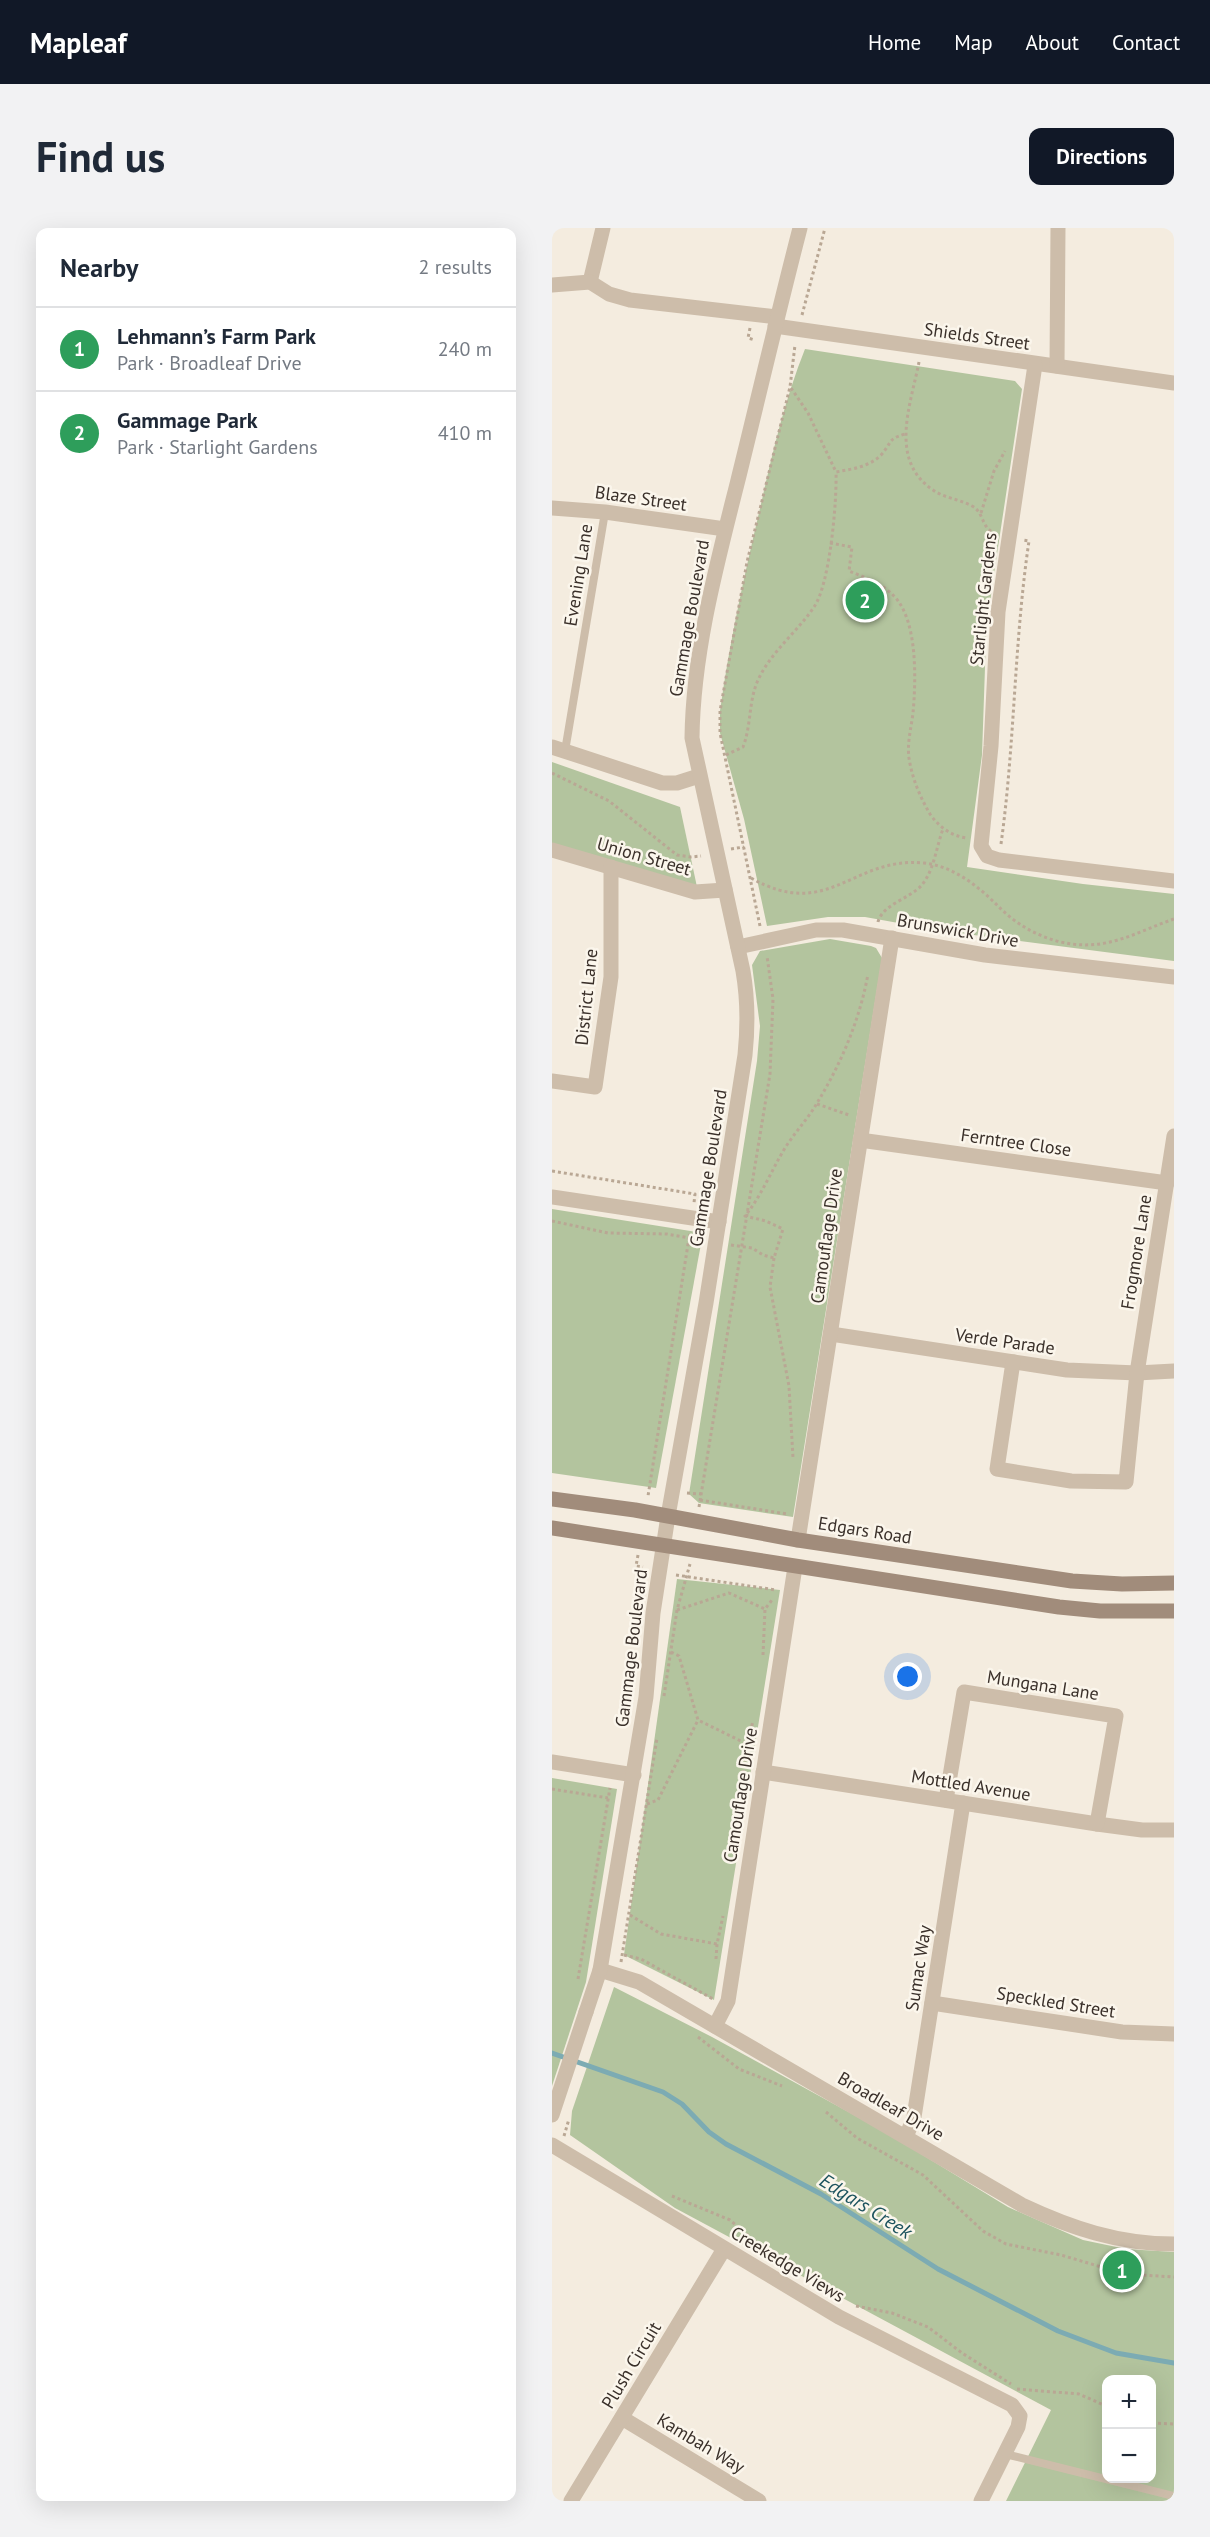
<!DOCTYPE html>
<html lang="en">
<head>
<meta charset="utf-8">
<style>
  :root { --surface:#fff; --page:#f2f2f3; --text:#1f2937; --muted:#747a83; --line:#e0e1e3; --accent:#111827 }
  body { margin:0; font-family:"PT Sans",sans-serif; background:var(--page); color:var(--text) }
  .controls { position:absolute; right:18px; bottom:18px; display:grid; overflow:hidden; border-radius:12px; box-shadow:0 6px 24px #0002 }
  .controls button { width:54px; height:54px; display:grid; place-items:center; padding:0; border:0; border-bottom:2px solid var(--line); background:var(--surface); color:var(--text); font:30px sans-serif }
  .you { position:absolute; left:356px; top:1449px; width:21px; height:21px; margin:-15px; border:4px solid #fff; border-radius:50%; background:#1a73e8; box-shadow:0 0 0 9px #1a73e833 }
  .badge { display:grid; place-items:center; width:39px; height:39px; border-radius:50%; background:var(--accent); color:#fff; font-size:20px; font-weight:700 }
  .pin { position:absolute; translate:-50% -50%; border:3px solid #fff; box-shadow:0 2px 6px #0006 }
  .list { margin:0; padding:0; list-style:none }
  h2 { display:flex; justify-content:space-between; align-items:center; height:78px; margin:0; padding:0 24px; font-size:26px }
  h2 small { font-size:20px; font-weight:400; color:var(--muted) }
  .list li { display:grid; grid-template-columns:39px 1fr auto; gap:18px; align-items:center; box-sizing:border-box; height:84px; padding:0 24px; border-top:2px solid var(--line) }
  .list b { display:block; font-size:22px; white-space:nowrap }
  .list p { margin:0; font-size:20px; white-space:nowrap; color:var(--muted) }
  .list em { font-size:20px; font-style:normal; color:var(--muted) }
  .map { position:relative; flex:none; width:622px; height:2273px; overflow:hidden; border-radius:12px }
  header { display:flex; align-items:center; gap:36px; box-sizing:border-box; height:84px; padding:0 30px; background:var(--accent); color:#fff }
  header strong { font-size:28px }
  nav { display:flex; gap:33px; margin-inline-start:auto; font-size:21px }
  .intro { display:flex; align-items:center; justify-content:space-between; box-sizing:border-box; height:144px; padding:0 36px }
  h1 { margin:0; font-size:42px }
  .button { padding:15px 27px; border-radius:12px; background:var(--accent); color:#fff; font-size:21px; font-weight:700 }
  main { display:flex; gap:36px; padding:0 36px }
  aside { flex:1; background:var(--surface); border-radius:12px; box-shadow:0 6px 24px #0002 }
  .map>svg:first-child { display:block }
</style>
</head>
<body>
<header>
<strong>Mapleaf</strong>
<nav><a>Home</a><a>Map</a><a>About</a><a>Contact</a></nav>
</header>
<div class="intro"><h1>Find us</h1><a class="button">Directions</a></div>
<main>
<aside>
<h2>Nearby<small>2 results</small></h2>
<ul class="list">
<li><span class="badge" style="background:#2e9e5b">1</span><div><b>Lehmann’s Farm Park</b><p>Park · Broadleaf Drive</p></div><em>240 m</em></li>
<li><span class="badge" style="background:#2e9e5b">2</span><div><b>Gammage Park</b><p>Park · Starlight Gardens</p></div><em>410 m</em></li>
</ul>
</aside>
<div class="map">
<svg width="622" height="2273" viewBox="0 0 622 2273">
  <rect width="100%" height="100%" fill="#f4ecdf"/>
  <g fill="#b3c49e" fill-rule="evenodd">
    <path d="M253 121 463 153 470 161 440 359 434 410 430 527 415 639 531 656 622 666V733L391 703 313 689H276L215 698 192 591 168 505V483C177 418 191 353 206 289 219 232 231 176 253 121Z"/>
    <polygon points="0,534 128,579 145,659 0,616"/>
    <polygon points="278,711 319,718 324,720 330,730 241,1289 147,1275 137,1266 205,833 208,798 200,737 208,723"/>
    <polygon points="0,981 151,1005 104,1260 0,1245"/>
    <polygon points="125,1351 228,1362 162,1772 72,1727"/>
    <polygon points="0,1550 65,1561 34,1754 0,1858"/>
    <path d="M62 1759 160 1809 333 1904 456 1979 531 2012 574 2021 622 2024V2273H454L499 2182 123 1980 18 1907 20 1883ZM554 2152H600V2250H554Z"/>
  </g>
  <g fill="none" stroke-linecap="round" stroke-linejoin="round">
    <polyline stroke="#7cabb3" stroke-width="5" points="0,1825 111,1864 130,1876 157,1904 174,1916 269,1966 386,2041 506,2103 564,2125 622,2135"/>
    <g stroke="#b9a794" stroke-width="3" stroke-dasharray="3 3" stroke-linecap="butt">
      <polyline points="250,87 273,0"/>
      <polyline points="198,100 196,110 203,112"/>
      <path d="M367 134C359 176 336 232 381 262 392 270 407 271 420 278 432 284 429 299 442 305"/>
      <path d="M239 160 256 185 284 244C300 241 317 239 329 227 340 215 335 211 353 206"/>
      <polyline points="429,285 442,243 453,223"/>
      <path d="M278 315 300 319 297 343C312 349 329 355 341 367 366 391 364 452 361 485 359 501 355 515 357 530 360 550 368 569 378 586 387 599 399 608 415 610"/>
      <path d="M174 527 191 519C200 496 196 470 208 448 222 421 246 403 262 379 278 356 285 273 284 244"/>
      <polyline points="0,545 57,573 125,627 139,629 149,628"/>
      <path d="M449 616C463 515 462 414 477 313L471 312"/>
      <polyline points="179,621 192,619"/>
      <path d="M199 650C277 694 300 628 372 635 401 638 426 658 446 678 474 707 517 724 558 714 580 709 601 698 622 691"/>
      <path d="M326 694C330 677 358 670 369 658 382 643 384 620 391 601"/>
      <polyline points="208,698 168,505 168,483 195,334 238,159 243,117"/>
      <polyline points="265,876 297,887"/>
      <polyline points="0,943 143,966 142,975"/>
      <polyline points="0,993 56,1005 115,1006 137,1010 96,1268"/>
      <polyline points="138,1006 137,1010 149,1012"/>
      <path d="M179 1017 200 1020 211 1027 222 1030 231 1001 214 993 193 988C210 967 219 943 233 920 243 904 256 891 265 875 289 836 308 791 316 746"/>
      <polyline points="222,1030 218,1059 237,1158 241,1230"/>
      <polyline points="135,1265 149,1266"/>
      <polyline points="148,1272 235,1286"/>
      <polyline points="147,1279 218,846 221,771 215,728"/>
      <polyline points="86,1327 84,1338 91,1339"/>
      <polyline points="124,1347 224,1362"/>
      <polyline points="125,1382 177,1365 213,1381 220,1372"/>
      <polyline points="119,1424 127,1428 146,1492 199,1518"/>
      <polyline points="211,1427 213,1381"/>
      <polyline points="112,1468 125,1382 138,1336"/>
      <polyline points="0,1561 56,1570"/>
      <polyline points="95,1576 106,1572 146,1492"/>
      <polyline points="187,1581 195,1517 201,1493"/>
      <polyline points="78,1687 109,1706 165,1716 171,1688"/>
      <polyline points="72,1727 89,1731 161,1771"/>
      <polyline points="164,1731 165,1716"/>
      <polyline points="69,1734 105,1510"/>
      <polyline points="26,1751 58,1560"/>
      <polyline points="146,1809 187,1841 230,1858"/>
      <polyline points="274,1884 305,1910 371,1947 431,2003 454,2016 509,2027 573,2046 622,2049"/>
      <polyline points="12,1908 17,1891"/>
      <polyline points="120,1968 178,1992 219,2027"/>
      <polyline points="304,2078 340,2085 376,2099 410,2125 459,2156"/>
      <polyline points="465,2161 527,2166 554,2178"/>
      <polyline points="600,2195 622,2196"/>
    </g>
    <g stroke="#cdbdaa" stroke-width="8">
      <polyline points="13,523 53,284"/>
      <polyline points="453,2226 622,2268"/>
    </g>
    <g stroke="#cdbdaa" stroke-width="15">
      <polyline points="38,54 51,0"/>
      <polyline points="0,57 38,54 57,66 78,72 225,89"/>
      <polyline points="223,98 622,155"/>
      <polyline points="483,137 446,384 439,518 429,618 435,628 447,632 622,653"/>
      <polyline points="505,138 506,0"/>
      <polyline points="0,280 53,284 173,301"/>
      <polyline points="0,519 110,555 125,555 147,548"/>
      <polyline points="0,622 143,664 173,662"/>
      <polyline points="186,719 264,702 291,702 433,727 622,749"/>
      <polyline points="0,853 43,859 59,749 59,639"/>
      <polyline points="308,912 615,955"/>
      <polyline points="0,969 167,994"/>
      <polyline points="279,1106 515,1142 585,1145 622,1143"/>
      <polyline points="461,1134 445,1241 519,1253 574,1254 585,1145 622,908"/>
      <polyline points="246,1312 340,710"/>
      <polyline points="0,1534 82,1547"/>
      <polyline points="211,1544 545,1596 590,1602 622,1602"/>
      <polyline points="394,1572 412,1464 564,1488 545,1596"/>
      <polyline points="380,1775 570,1804 622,1806"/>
      <path d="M34 1784 48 1742 87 1754 470 1977C519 2000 566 2016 622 2016"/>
      <polyline points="163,1798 176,1773 243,1339"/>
      <polyline points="354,1909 362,1889 411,1575"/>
      <polyline points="0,1917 287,2089 460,2177 468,2188 466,2199 429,2273"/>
      <polyline points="70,2190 207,2273"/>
      <polyline points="19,2273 172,2021"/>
    </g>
    <g stroke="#cdbdaa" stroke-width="15">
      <path d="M48 1742 94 1469 101 1385 116 1288 154 1075 193 827C196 798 196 772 191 743L140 510C141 425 164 339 185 256 206 171 226 85 248 0"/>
      <polyline points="0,1887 34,1784"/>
    </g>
    <g stroke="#a18c7b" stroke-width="15">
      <polyline points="0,1271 83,1282 246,1312 520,1353 570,1356 622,1355"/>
      <polyline points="0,1300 507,1379 548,1383 622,1383"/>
    </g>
  </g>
  <g text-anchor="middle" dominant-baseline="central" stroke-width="5" stroke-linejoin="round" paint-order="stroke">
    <g font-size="18" fill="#3a302a" stroke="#fbf6ec">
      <text transform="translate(425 108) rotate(8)">Shields Street</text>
      <text transform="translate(89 270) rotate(8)">Blaze Street</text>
      <text transform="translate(26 347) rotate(-81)">Evening Lane</text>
      <text transform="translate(431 371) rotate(-84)">Starlight Gardens</text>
      <text transform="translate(137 390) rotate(-80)">Gammage Boulevard</text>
      <text transform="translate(92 628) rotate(16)">Union Street</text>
      <text transform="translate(406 702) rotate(10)">Brunswick Drive</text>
      <text transform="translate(34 769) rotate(-84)">District Lane</text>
      <text transform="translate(464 914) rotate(8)">Ferntree Close</text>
      <text transform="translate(156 940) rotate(-81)">Gammage Boulevard</text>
      <text transform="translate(274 1008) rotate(-82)">Camouflage Drive</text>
      <text transform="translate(584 1024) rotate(-81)">Frogmore Lane</text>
      <text transform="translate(453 1113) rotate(8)">Verde Parade</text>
      <text transform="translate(313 1302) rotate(9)">Edgars Road</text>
      <text transform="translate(79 1420) rotate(-83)">Gammage Boulevard</text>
      <text transform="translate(491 1457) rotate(9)">Mungana Lane</text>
      <text transform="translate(419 1557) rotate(9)">Mottled Avenue</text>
      <text transform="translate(188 1567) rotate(-81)">Camouflage Drive</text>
      <text transform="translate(366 1740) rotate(-81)">Sumac Way</text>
      <text transform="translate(504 1774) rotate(9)">Speckled Street</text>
      <text transform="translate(339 1878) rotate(30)">Broadleaf Drive</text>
      <text transform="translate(236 2036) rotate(31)">Creekedge Views</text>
      <text transform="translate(79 2137) rotate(-59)">Plush Circuit</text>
      <text transform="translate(149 2215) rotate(31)">Kambah Way</text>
    </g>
    <g font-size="20" font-style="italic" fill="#1d535e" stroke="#fbf6ec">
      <text transform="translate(314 1978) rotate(32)">Edgars Creek</text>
    </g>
  </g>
</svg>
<div class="controls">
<button>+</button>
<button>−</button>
</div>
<div class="you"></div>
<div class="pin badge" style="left:570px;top:2042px;background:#2e9e5b">1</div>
<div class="pin badge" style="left:313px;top:372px;background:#2e9e5b">2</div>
</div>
</main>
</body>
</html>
